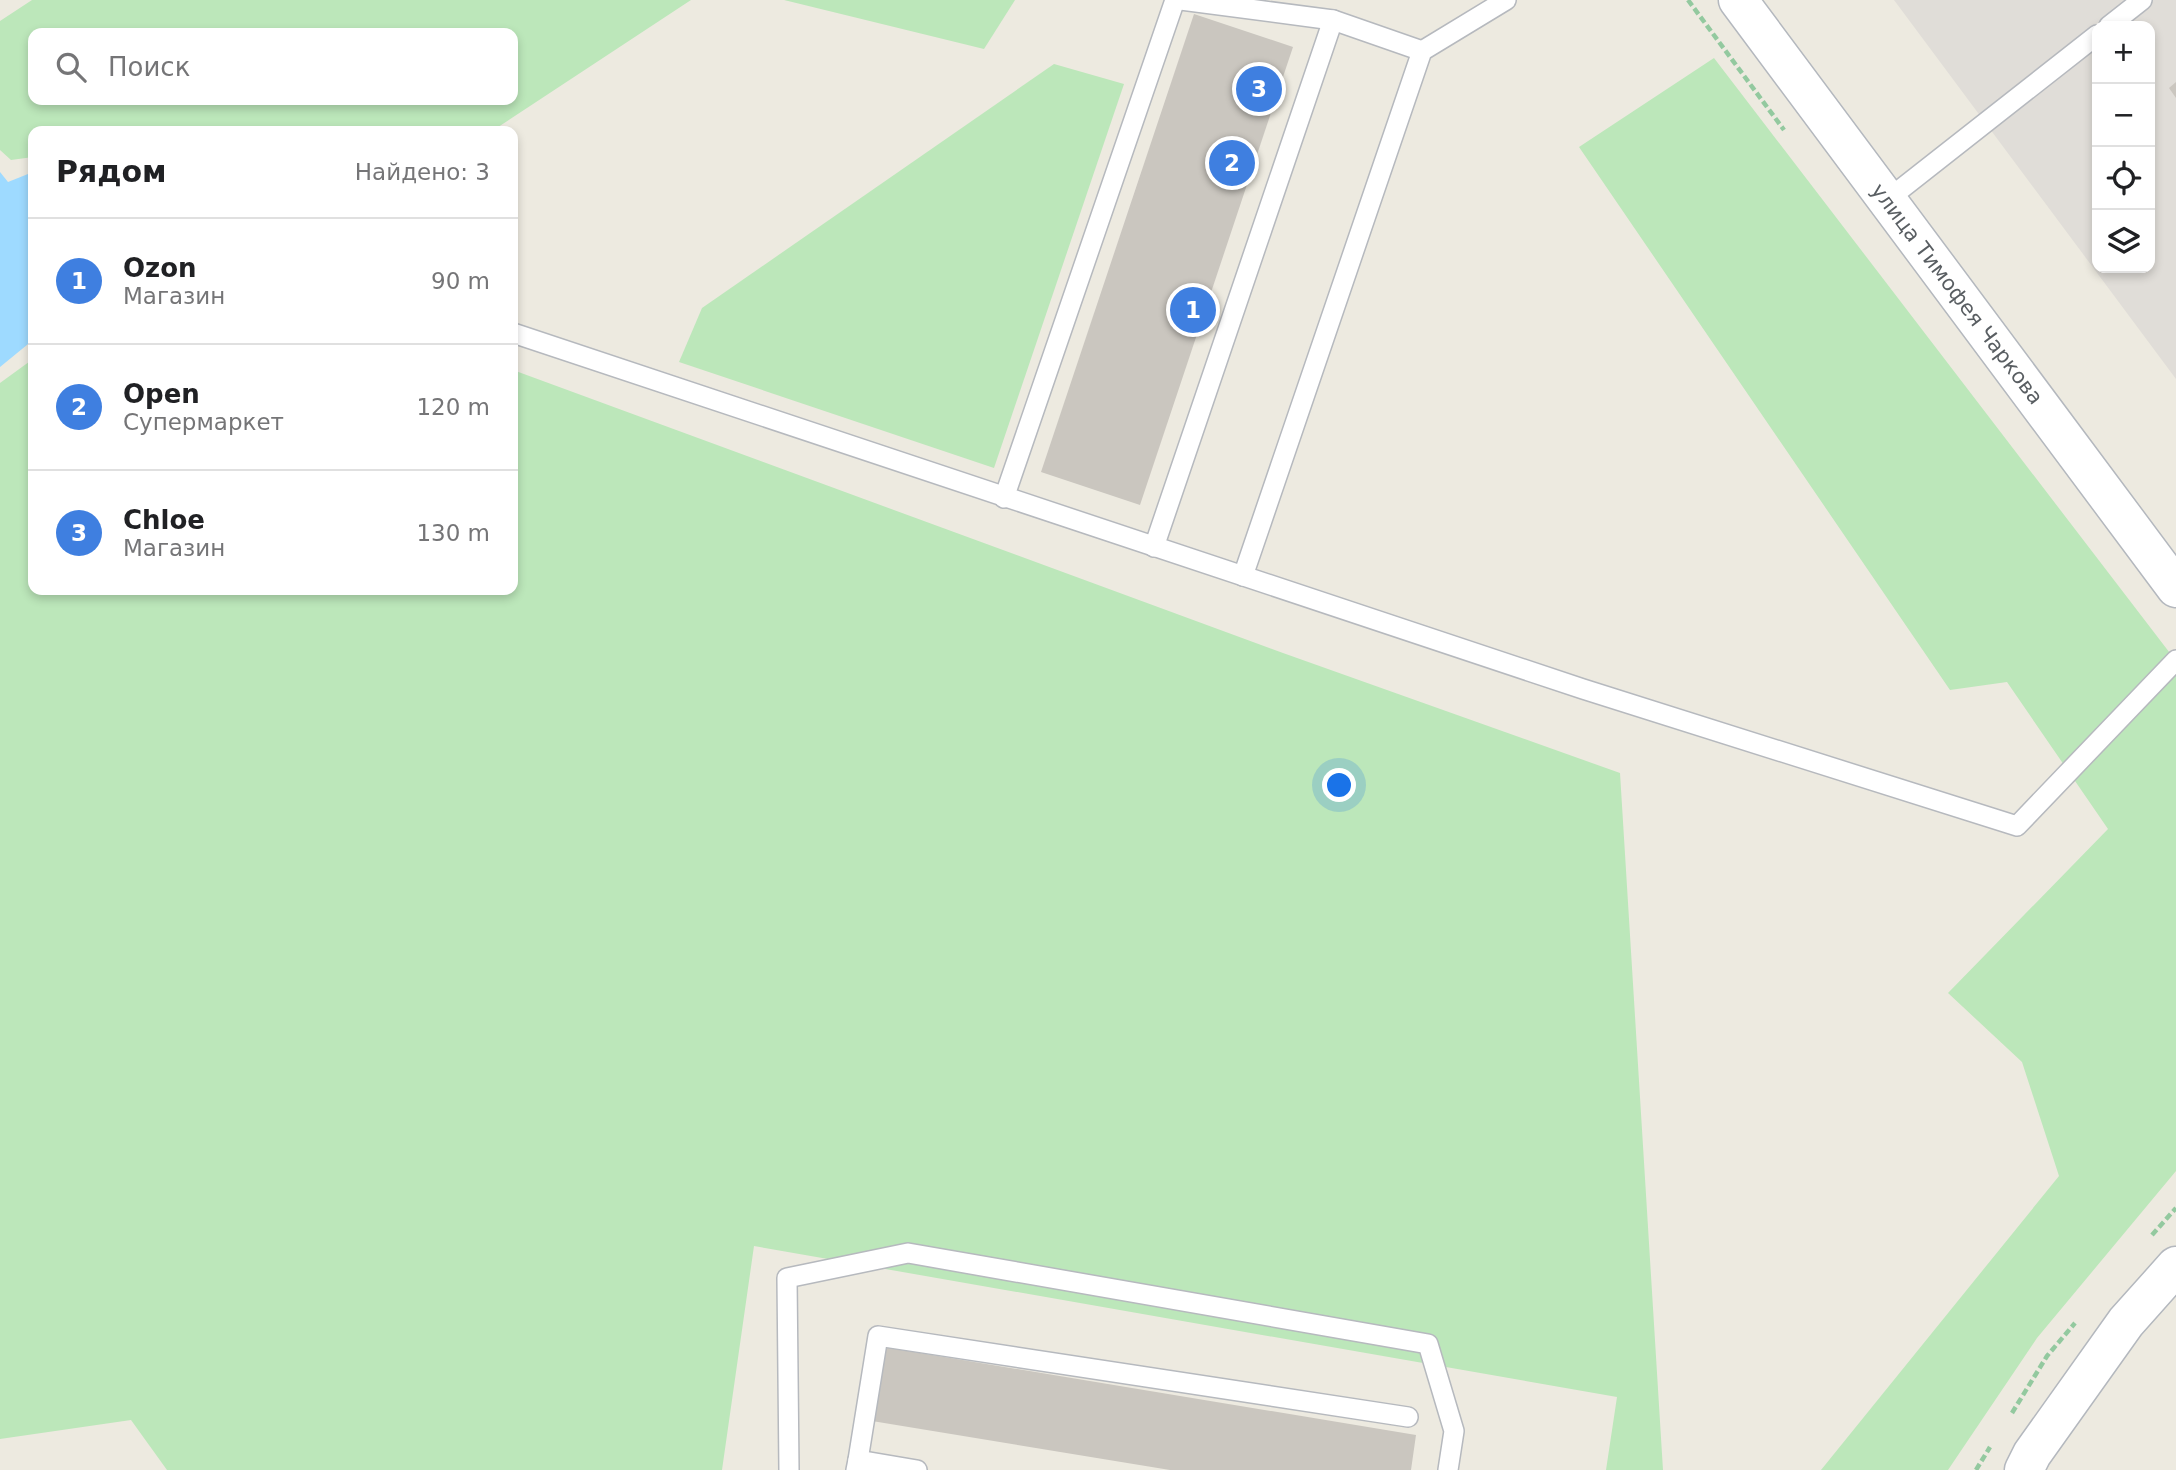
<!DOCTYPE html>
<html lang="ru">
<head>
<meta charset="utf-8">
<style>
  :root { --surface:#fff; --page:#f2f2f2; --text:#202124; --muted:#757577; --line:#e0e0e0; --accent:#f4251f }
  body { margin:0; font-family:"DejaVu Sans",sans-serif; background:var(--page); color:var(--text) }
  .controls { position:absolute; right:21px; top:21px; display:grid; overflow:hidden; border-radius:14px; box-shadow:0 4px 10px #0003 }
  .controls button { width:63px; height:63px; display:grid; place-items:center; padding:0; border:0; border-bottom:2px solid var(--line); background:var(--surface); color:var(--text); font:35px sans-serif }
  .you { position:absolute; left:1340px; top:786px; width:24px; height:24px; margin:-18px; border:5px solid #fff; border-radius:50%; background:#1a73e8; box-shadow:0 0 0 10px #1a73e833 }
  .badge { display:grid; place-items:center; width:46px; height:46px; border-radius:50%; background:var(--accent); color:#fff; font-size:23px; font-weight:700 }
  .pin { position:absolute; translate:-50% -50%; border:4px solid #fff; box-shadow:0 2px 7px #0006 }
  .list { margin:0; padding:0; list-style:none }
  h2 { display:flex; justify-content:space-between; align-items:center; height:91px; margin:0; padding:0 28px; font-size:30px }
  h2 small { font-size:23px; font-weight:400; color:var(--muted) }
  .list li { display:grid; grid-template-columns:46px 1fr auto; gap:21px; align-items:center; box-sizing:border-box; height:126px; padding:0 28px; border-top:2px solid var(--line) }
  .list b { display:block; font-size:26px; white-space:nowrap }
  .list p { margin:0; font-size:23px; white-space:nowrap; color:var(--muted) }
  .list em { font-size:23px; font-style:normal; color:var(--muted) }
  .icon { flex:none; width:38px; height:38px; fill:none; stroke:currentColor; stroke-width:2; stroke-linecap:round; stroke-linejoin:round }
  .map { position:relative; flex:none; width:2176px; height:1470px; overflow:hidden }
  .search { position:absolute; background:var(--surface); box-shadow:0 4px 10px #0003; left:28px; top:28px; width:490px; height:77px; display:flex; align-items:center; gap:18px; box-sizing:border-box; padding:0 24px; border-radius:14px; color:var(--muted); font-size:26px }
  .panel { position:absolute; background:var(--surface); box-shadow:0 4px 10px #0003; left:28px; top:126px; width:490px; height:469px; border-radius:14px }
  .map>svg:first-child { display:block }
</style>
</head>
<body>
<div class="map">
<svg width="2176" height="1470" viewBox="0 0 2176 1470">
  <rect width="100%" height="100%" fill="#edeae0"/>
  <path fill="#e0ddd8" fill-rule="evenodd" d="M1894 0H2176V379ZM2097 26H2150V268H2097Z"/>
  <g fill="#bce7ba" fill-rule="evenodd">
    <path d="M32 0H691L492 131H33V157L11 160 0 150V21ZM33 33H513V100H33Z"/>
    <polygon points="784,0 1015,0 984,49"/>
    <polygon points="1714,58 2176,661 2176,1171 2037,1338 1948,1470 1821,1470 2059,1176 2022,1062 1948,993 2108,829 2007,682 1950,690 1579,147"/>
    <polygon points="1054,64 1124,84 994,468 679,362 702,308"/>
    <polygon points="33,359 33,590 513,590 513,370 1283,653 1620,773 1663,1470 1606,1470 1617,1397 754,1246 722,1470 167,1470 131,1420 0,1439 0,383"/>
  </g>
  <polygon fill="#9edaff" points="0,172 8,182 33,172 33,340 0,367"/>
  <g fill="#cac6bf">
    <polygon points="1194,14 1293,47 1140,505 1041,472"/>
    <polygon points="2176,82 2176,98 2169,88"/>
    <polygon points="884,1347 1416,1435 1411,1470 1170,1470 872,1421"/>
  </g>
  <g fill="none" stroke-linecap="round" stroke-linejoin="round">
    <defs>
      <g id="lane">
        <polyline points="1181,0 1333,20 1422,51"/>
        <polyline points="2109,26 2142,0"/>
        <polyline points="1887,200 2097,35"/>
        <polyline points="513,333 1583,689 2017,826 2176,660"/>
        <polyline points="1004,498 1175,0"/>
        <polyline points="1154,547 1333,20"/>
        <polyline points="1243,576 1422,51 1506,0"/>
        <polyline points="858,1460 878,1336 1408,1417"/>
        <polyline points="789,1470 787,1278 908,1253 1428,1344 1454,1431 1448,1470"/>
        <polyline points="856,1470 858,1460 917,1470"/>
      </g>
      <g id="secondary">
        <polyline points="1738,0 2176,588"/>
        <polyline points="2024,1470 2032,1454 2126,1322 2176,1266"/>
      </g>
    </defs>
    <use href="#lane" stroke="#b6b9be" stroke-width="22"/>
    <use href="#secondary" stroke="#b4b8be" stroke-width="41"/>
    <g stroke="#93c99f" stroke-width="4.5" stroke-dasharray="7 3.5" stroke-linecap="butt">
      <polyline points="1688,0 1784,130"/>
      <polyline points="2152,1235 2176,1208"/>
      <polyline points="2012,1413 2047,1356 2075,1323"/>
      <polyline points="1976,1470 1990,1447"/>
    </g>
    <use href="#lane" stroke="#fff" stroke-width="19"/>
    <use href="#secondary" stroke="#fff" stroke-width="38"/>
  </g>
  <g text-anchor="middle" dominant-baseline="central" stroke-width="6" stroke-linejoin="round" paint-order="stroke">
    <g font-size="21" fill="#595e62" stroke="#fff">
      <text transform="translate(1957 294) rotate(53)">улица Тимофея Чаркова</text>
    </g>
  </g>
</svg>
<div class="controls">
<button>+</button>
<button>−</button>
<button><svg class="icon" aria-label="locate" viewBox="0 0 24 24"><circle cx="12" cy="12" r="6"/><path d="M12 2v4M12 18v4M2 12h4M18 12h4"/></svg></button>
<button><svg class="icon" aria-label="layers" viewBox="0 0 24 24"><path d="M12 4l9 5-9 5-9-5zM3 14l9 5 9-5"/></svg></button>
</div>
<div class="you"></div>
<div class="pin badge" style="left:1193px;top:310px;background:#3f7fe0">1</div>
<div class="pin badge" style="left:1232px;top:163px;background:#3f7fe0">2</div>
<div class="pin badge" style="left:1259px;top:89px;background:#3f7fe0">3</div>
<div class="search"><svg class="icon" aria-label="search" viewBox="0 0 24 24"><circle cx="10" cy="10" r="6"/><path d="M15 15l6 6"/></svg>Поиск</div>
<section class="panel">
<h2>Рядом<small>Найдено: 3</small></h2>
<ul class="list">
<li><span class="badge" style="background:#3f7fe0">1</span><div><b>Ozon</b><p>Магазин</p></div><em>90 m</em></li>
<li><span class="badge" style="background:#3f7fe0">2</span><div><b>Open</b><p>Супермаркет</p></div><em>120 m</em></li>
<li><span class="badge" style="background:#3f7fe0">3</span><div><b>Chloe</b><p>Магазин</p></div><em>130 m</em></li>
</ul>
</section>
</div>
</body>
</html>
